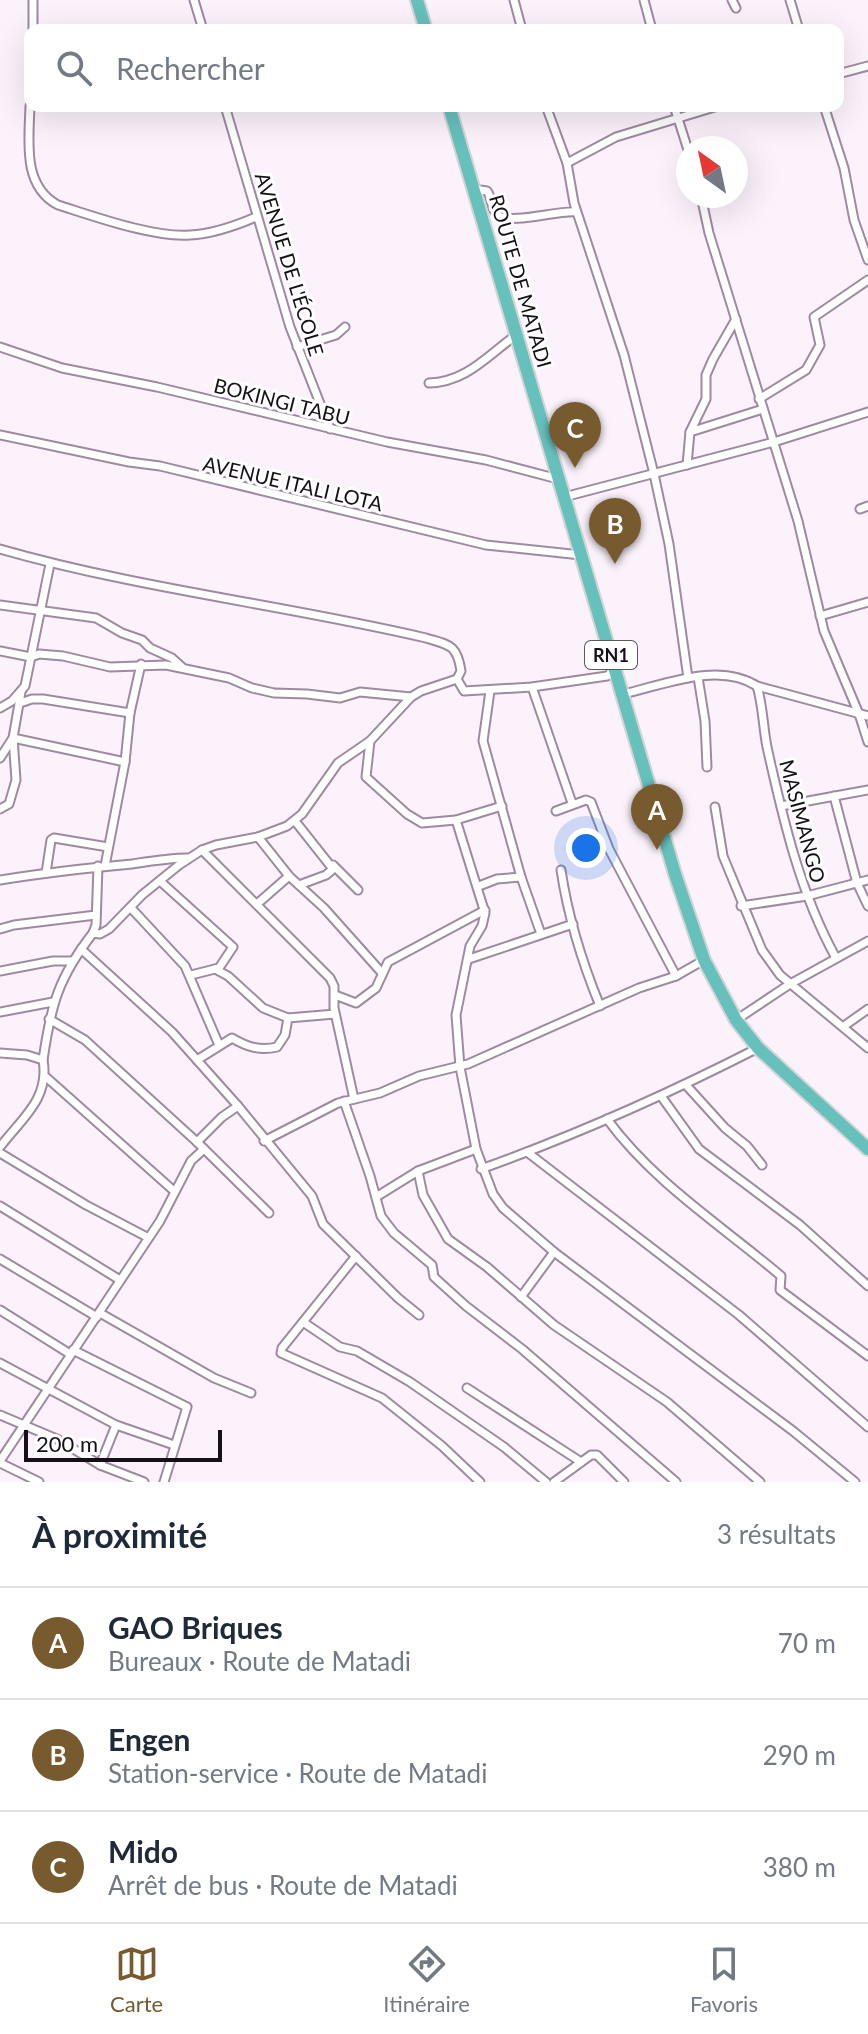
<!DOCTYPE html>
<html lang="fr">
<head>
<meta charset="utf-8">
<style>
  :root { --surface:#fff; --page:#f2f2f3; --text:#1f2937; --muted:#747a83; --line:#e0e1e3; --accent:#775a2e }
  body { margin:0; font-family:Lato,sans-serif; background:var(--page); color:var(--text) }
  .compass { position:absolute; left:676px; top:136px; width:72px; height:72px; border-radius:50%; background:var(--surface); box-shadow:0 8px 32px #0002; rotate:327deg }
  .scale { position:absolute; left:24px; bottom:20px; width:198px; box-sizing:border-box; padding-left:8px; border:4px solid #160f17; border-top:0; font-size:22px; line-height:28px; white-space:nowrap; color:#160f17; -webkit-text-stroke:6px #fff; paint-order:stroke }
  .you { position:absolute; left:586px; top:848px; width:28px; height:28px; margin:-20px; border:6px solid #fff; border-radius:50%; background:#1a73e8; box-shadow:0 0 0 12px #1a73e833 }
  .badge { display:grid; place-items:center; width:52px; height:52px; border-radius:50%; background:var(--accent); color:#fff; font-size:26px; font-weight:700 }
  .pin { position:absolute; translate:-50% -66px; filter:drop-shadow(0 2px 4px #0008) }
  .pin::after { content:''; position:absolute; top:42px; width:28px; height:24px; background:inherit; clip-path:polygon(0 0,100% 0,50% 100%) }
  .list { margin:0; padding:0; list-style:none }
  h2 { display:flex; justify-content:space-between; align-items:center; height:104px; margin:0; padding:0 32px; font-size:34px }
  h2 small { font-size:26px; font-weight:400; color:var(--muted) }
  .list li { display:grid; grid-template-columns:52px 1fr auto; gap:24px; align-items:center; box-sizing:border-box; height:112px; padding:0 32px; border-top:2px solid var(--line) }
  .list b { display:block; font-size:30px; white-space:nowrap }
  .list p { margin:0; font-size:26px; white-space:nowrap; color:var(--muted) }
  .list em { font-size:26px; font-style:normal; color:var(--muted) }
  .icon { flex:none; width:44px; height:44px; fill:none; stroke:currentColor; stroke-width:2; stroke-linecap:round; stroke-linejoin:round }
  .map { position:relative; flex:none; width:868px; height:1482px; overflow:hidden }
  .search { position:absolute; background:var(--surface); box-shadow:0 8px 32px #0002; left:24px; right:24px; top:24px; height:88px; display:flex; align-items:center; gap:20px; box-sizing:border-box; padding:0 28px; border-radius:16px; color:var(--muted); font-size:30px }
  .sheet { height:440px; background:var(--surface) }
  nav { display:flex; justify-content:space-around; align-items:center; box-sizing:border-box; height:112px; border-top:2px solid var(--line); background:var(--surface); font-size:22px; color:var(--muted) }
  nav a { display:grid; justify-items:center; gap:4px }
  nav .on { color:var(--accent) }
  .map>svg:first-child { display:block }
</style>
</head>
<body>
<div class="map">
<svg width="868" height="1482" viewBox="0 0 868 1482">
  <rect width="100%" height="100%" fill="#fbf2fc"/>
  <g fill="none" stroke-linecap="round" stroke-linejoin="round">
    <defs>
      <g id="minor">
        <polyline points="194,0 203,30"/>
        <polyline points="514,0 522,30"/>
        <polyline points="644,0 652,30"/>
        <polyline points="732,0 736,8"/>
        <polyline points="790,0 799,30"/>
        <polyline points="33,30 33,0"/>
        <polyline points="838,74 868,66"/>
        <path d="M30 106C29 141 22 186 58 205 93 216 154 238 190 235 213 234 235 226 256 217"/>
        <polyline points="225,106 290,327 330,429"/>
        <polyline points="546,106 567,163 574,203 624,355 654,474 669,544 688,678"/>
        <polyline points="674,106 688,150"/>
        <polyline points="824,106 844,168 854,220 868,260"/>
        <polyline points="567,163 616,137 718,106"/>
        <path d="M473 189 487 191C492 197 491 210 497 215 511 225 558 210 576 212"/>
        <polyline points="701,196 709,233 798,521 824,631 859,714 868,742"/>
        <polyline points="0,347 62,368 157,387 387,442 486,460 558,479"/>
        <polyline points="297,347 336,335 345,327"/>
        <path d="M429 383C466 382 487 356 515 336"/>
        <polyline points="759,399 806,370 820,345 814,317 868,280"/>
        <polyline points="690,432 706,399 706,375 713,359 736,319"/>
        <polyline points="0,435 129,462 160,466 486,545 581,555"/>
        <polyline points="687,465 690,432 763,409"/>
        <polyline points="564,497 774,442 868,412"/>
        <polyline points="860,509 868,506"/>
        <path d="M0 549C140 589 285 605 426 638 449 645 457 644 461 671L457 679 464 691 532 687 607 676 615 670"/>
        <polyline points="0,605 96,618 122,633 142,640 150,648 172,658 182,667"/>
        <polyline points="820,616 868,602"/>
        <polyline points="0,651 31,657 39,654 63,656 110,667 166,665 229,678 252,688 274,693 307,694 340,698 360,692 411,697"/>
        <polyline points="698,677 705,721 707,767"/>
        <path d="M757 686C763 706 763 727 767 747 783 819 800 893 836 958"/>
        <polyline points="532,687 572,803"/>
        <polyline points="490,691 483,741 521,877"/>
        <path d="M623 694C664 685 718 661 757 686L868 716"/>
        <polyline points="20,703 32,699 43,699 130,713"/>
        <polyline points="0,708 12,701 25,686 50,564"/>
        <polyline points="370,741 366,777 407,814 422,823 456,820 502,806"/>
        <polyline points="0,758 13,738 125,762"/>
        <polyline points="834,796 857,883 868,906"/>
        <polyline points="781,806 868,790"/>
        <polyline points="715,807 723,856 762,950 780,975 868,1048"/>
        <polyline points="0,809 9,804 16,780 13,738 21,692"/>
        <polyline points="556,811 586,800 591,802 609,849 676,976"/>
        <polyline points="456,820 485,913 482,926 470,946 456,1015 460,1067 476,1149 493,1194 503,1208 554,1252 793,1431 855,1482"/>
        <polyline points="295,821 333,869 326,875 299,885"/>
        <polyline points="258,837 289,876 324,908 382,973"/>
        <polyline points="202,850 330,978 334,986 334,1008 354,1099"/>
        <polyline points="333,865 358,890"/>
        <polyline points="105,866 125,762 130,713 141,664"/>
        <path d="M561 870C568 917 582 962 600 1006"/>
        <polyline points="46,873 51,840 54,838 108,847"/>
        <path d="M0 880C44 873 88 868 132 864 151 861 169 858 188 858"/>
        <polyline points="160,881 233,947 219,968 191,975"/>
        <polyline points="479,886 497,879 521,877 541,934"/>
        <polyline points="257,904 289,876"/>
        <polyline points="741,906 807,896 868,880"/>
        <polyline points="131,908 185,966 219,1045"/>
        <polyline points="0,929 14,925 96,915"/>
        <polyline points="93,933 100,934 109,929 142,895 179,865 202,850 216,845 258,837 287,826 302,814 338,763 370,741 411,697 421,691 457,679"/>
        <polyline points="81,949 172,1032 238,1106 312,1196 323,1224 398,1298 419,1315"/>
        <polyline points="469,959 573,924"/>
        <polyline points="215,969 228,976 263,1008 288,1018"/>
        <polyline points="0,971 53,961 73,961"/>
        <polyline points="335,995 356,1003 376,988 388,962 485,910"/>
        <polyline points="0,1012 53,1002"/>
        <polyline points="49,1019 85,1040 197,1142 269,1213"/>
        <polyline points="736,1020 790,984 868,941"/>
        <polyline points="844,1026 868,1009"/>
        <path d="M0 1053 27 1055 43 1060C51 1005 58 978 93 933L96 925 98 866"/>
        <path d="M197 1060 232 1038C247 1047 260 1051 277 1047L285 1035 288 1018 335 1014"/>
        <polyline points="46,1077 174,1191"/>
        <polyline points="686,1085 725,1128 747,1146 762,1165"/>
        <polyline points="661,1096 699,1149 800,1225 868,1286"/>
        <polyline points="344,1101 370,1176 381,1216 394,1233 432,1265 434,1277 466,1306 522,1349 676,1482"/>
        <path d="M607 1119C654 1183 721 1225 781 1276L780 1290 868 1356"/>
        <polyline points="264,1141 338,1103 380,1093 419,1076 468,1064 639,988 676,976 704,960"/>
        <polyline points="197,1142 222,1117 238,1106"/>
        <path d="M0 1147C21 1119 50 1099 43 1060"/>
        <polyline points="527,1152 739,1315 868,1427"/>
        <polyline points="0,1153 86,1205 147,1237"/>
        <path d="M481 1169C576 1135 668 1094 758 1048"/>
        <polyline points="418,1171 423,1195 448,1239 487,1267 554,1325 667,1402 760,1482"/>
        <polyline points="376,1197 418,1171 476,1149"/>
        <polyline points="0,1206 120,1280"/>
        <polyline points="356,1256 282,1348 281,1353 382,1398 442,1446 480,1482"/>
        <polyline points="0,1259 97,1317"/>
        <polyline points="521,1297 554,1252"/>
        <polyline points="0,1310 70,1354"/>
        <polyline points="100,1313 214,1378 251,1393"/>
        <polyline points="303,1322 340,1347 357,1351 410,1382 504,1447 546,1482"/>
        <polyline points="73,1350 187,1407 164,1482"/>
        <polyline points="0,1363 116,1425 174,1445"/>
        <polyline points="467,1388 581,1462"/>
        <polyline points="0,1415 57,1439 100,1465 116,1425"/>
        <polyline points="0,1461 160,1221 191,1161 204,1149"/>
        <polyline points="0,1463 39,1482"/>
        <polyline points="100,1465 144,1482"/>
        <polyline points="554,1482 591,1455 597,1455 624,1482"/>
      </g>
      <g id="trunk">
        <polyline points="417,0 426,30"/>
        <polyline points="449,106 675,874 704,960 736,1020 758,1048 868,1149"/>
      </g>
    </defs>
    <use href="#minor" stroke="#9e8aa1" stroke-width="11"/>
    <use href="#trunk" stroke="#d5d4d5" stroke-width="16"/>
    <use href="#minor" stroke="#fff" stroke-width="7"/>
    <use href="#trunk" stroke="#66c0bc" stroke-width="12"/>
  </g>
  <g text-anchor="middle" dominant-baseline="central" stroke-width="6" stroke-linejoin="round" paint-order="stroke">
    <rect fill="#fff" stroke="#5c575d" stroke-width="2" x="585" y="641" width="52" height="28" rx="6"/>
    <g font-size="18" font-weight="bold" fill="#160f17">
      <text x="611" y="655">RN1</text>
    </g>
    <g font-size="20" fill="#160f17" stroke="#fff">
      <text transform="translate(290 264) rotate(73)">AVENUE DE L'ÉCOLE</text>
      <text transform="translate(521 281) rotate(74)">ROUTE DE MATADI</text>
      <text transform="translate(282 401) rotate(14)">BOKINGI TABU</text>
      <text transform="translate(293 483) rotate(13)">AVENUE ITALI LOTA</text>
      <text transform="translate(803 821) rotate(75)">MASIMANGO</text>
    </g>
  </g>
</svg>
<svg class="compass" viewBox="-18 -18 36 36"><path d="M0-13l5 13h-10z" fill="#e53935"/><path d="M0 13l5-13h-10z" fill="#747a83"/></svg>
<div class="scale">200 m</div>
<div class="you"></div>
<div class="pin badge" style="left:657px;top:850px">A</div>
<div class="pin badge" style="left:615px;top:564px">B</div>
<div class="pin badge" style="left:575px;top:468px">C</div>
<div class="search"><svg class="icon" aria-label="search" viewBox="0 0 24 24"><circle cx="10" cy="10" r="6"/><path d="M15 15l6 6"/></svg>Rechercher</div>
</div>
<section class="sheet">
<h2>À proximité<small>3 résultats</small></h2>
<ul class="list">
<li><span class="badge">A</span><div><b>GAO Briques</b><p>Bureaux · Route de Matadi</p></div><em>70 m</em></li>
<li><span class="badge">B</span><div><b>Engen</b><p>Station-service · Route de Matadi</p></div><em>290 m</em></li>
<li><span class="badge">C</span><div><b>Mido</b><p>Arrêt de bus · Route de Matadi</p></div><em>380 m</em></li>
</ul>
</section>
<nav>
<a class="on"><svg class="icon" aria-label="map" viewBox="0 0 24 24"><path d="M3 6l6-2 6 2 6-2v14l-6 2-6-2-6 2zM9 4v14M15 6v14"/></svg>Carte</a>
<a><svg class="icon" aria-label="directions" viewBox="0 0 24 24"><path d="M12 3l9 9-9 9-9-9zM9 14v-3h6M13 9l2 2-2 2"/></svg>Itinéraire</a>
<a><svg class="icon" aria-label="saved" viewBox="0 0 24 24"><path d="M7 4h10v16l-5-4-5 4z"/></svg>Favoris</a>
</nav>
</body>
</html>
